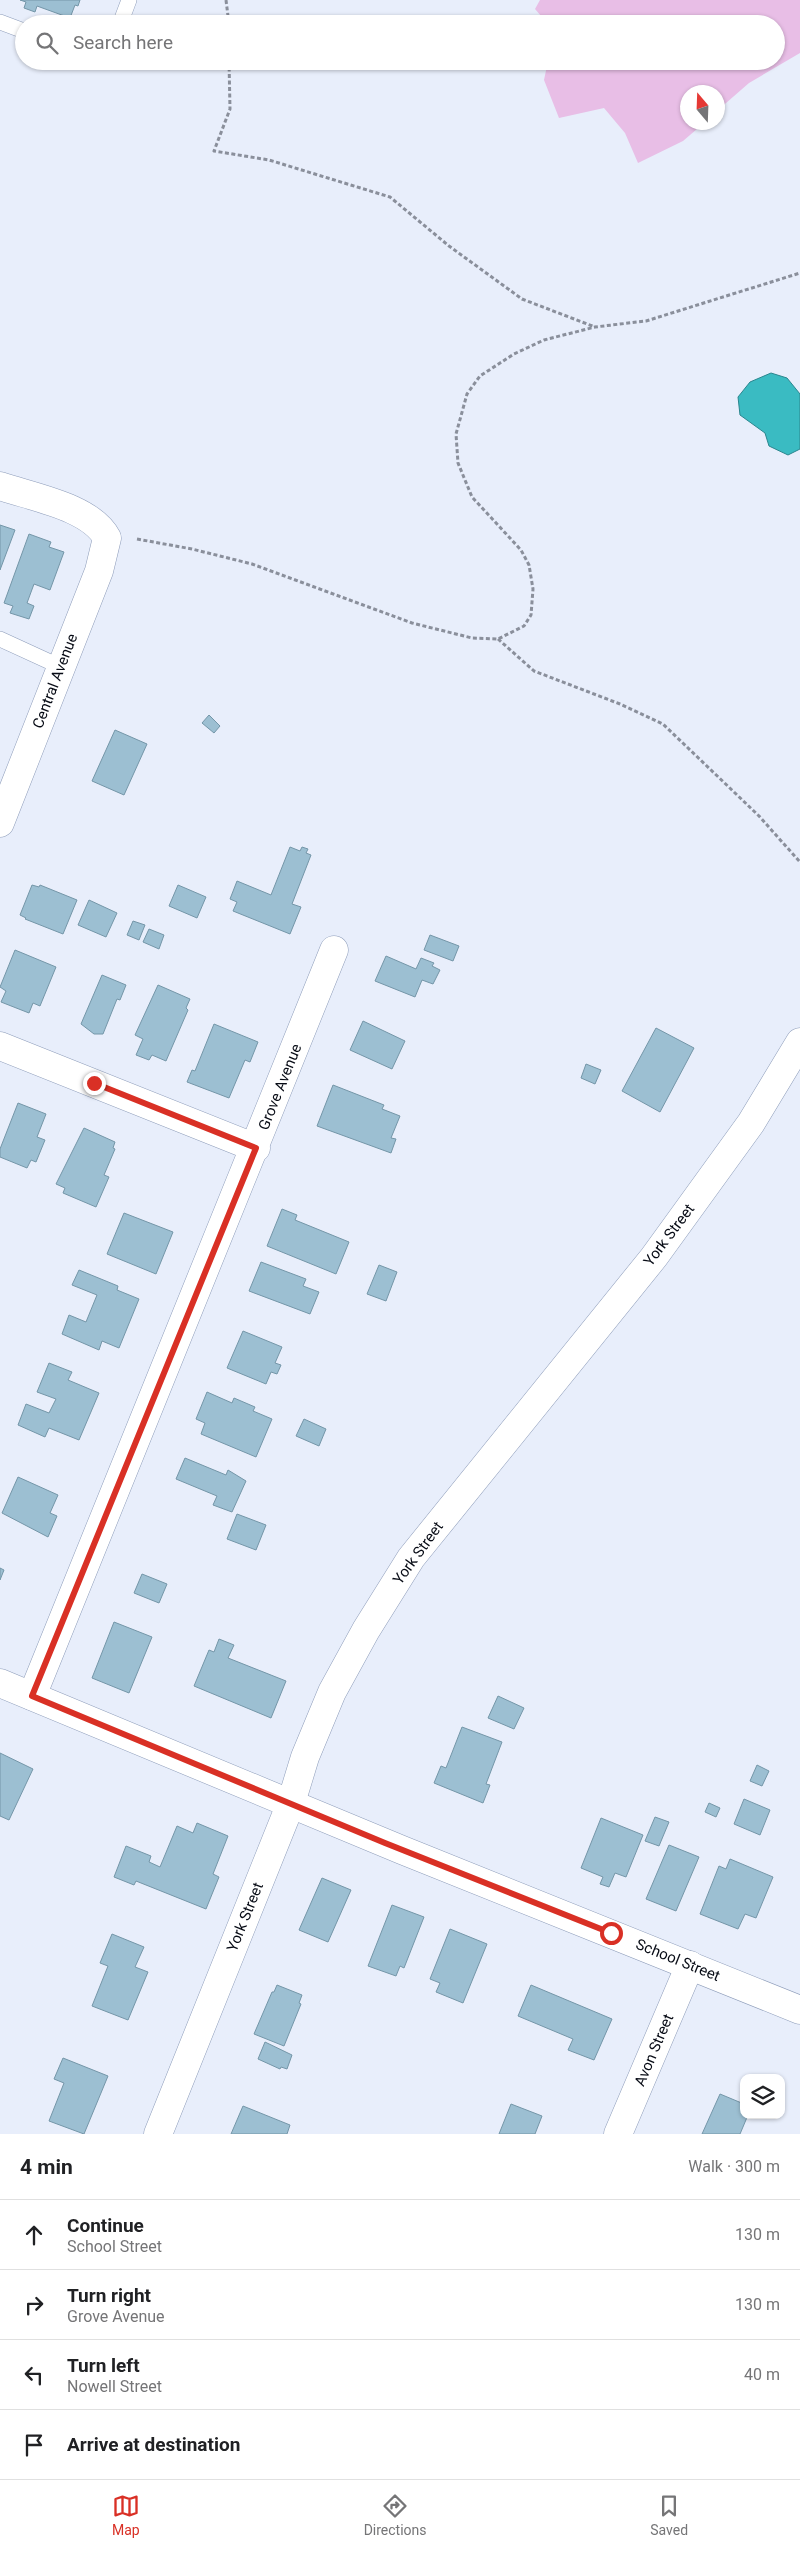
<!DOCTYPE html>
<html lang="en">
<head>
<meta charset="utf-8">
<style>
  :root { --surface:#fff; --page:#f6f6f6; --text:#202124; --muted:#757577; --line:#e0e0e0; --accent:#d93025 }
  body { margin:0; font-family:Roboto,sans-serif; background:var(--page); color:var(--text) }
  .controls { position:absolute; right:15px; bottom:15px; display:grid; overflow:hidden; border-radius:10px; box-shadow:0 1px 4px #0004 }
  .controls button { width:45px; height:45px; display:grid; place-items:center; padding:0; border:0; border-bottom:1px solid var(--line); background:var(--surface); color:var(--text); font:25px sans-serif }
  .compass { position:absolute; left:680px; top:85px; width:45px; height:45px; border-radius:50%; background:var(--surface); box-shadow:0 1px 4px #0004; rotate:341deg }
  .stop { position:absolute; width:15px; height:15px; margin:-11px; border:4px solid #d93025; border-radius:50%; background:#fff }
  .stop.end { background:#d93025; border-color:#fff; box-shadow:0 1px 5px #0008 }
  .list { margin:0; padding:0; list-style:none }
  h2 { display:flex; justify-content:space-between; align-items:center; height:65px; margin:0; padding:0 20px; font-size:21px }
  h2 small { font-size:16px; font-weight:400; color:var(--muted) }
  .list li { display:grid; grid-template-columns:32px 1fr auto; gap:15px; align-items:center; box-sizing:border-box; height:70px; padding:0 20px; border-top:1px solid var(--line) }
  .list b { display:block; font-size:19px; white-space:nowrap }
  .list p { margin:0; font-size:16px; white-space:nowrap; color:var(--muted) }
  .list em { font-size:16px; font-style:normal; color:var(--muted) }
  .icon { flex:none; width:28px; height:28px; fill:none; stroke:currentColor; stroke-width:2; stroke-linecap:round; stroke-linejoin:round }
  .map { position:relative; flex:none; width:800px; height:2134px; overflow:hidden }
  .search { position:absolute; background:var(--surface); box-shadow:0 1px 4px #0004; left:15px; right:15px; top:15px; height:55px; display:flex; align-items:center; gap:12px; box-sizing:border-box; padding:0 18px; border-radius:28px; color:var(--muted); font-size:19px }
  .sheet { height:345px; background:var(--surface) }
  nav { display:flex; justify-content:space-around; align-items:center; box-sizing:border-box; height:70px; border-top:1px solid var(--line); background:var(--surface); font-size:14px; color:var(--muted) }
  nav a { display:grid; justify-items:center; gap:2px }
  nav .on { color:var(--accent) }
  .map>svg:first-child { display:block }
</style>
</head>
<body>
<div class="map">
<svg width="800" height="2134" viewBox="0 0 800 2134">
  <rect width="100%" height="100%" fill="#e8eefb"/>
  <polygon fill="#e8bee6" points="540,0 800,0 800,53 749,83 718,110 718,92 688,92 688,122 704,123 683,141 638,163 625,133 604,108 559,118 544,80 548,61 776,61 776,24 548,24 535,9"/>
  <polygon fill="#3abbc2" stroke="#2b868e" points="771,373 787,378 800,394 800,449 788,455 769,446 765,433 740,415 738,397 750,382"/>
  <g fill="#9cbfd2" stroke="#7496a8">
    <polygon points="20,0 80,0 78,6 75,5 70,18 37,6 35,12 24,8 26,2"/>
    <polygon points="0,525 15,530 0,570"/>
    <polygon points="29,534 51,542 49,547 64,552 50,590 34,584 27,603 34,606 29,619 10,613 13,606 4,603"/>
    <polygon points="209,715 220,726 214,733 202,723"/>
    <polygon points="115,730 147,744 124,795 92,781"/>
    <polygon points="290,847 300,851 302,847 308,849 306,853 311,855 292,904 301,907 290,934 233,911 237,902 230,899 237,881 271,895"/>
    <polygon points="32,885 39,887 40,885 77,900 63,934 25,919 26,918 20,915"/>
    <polygon points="178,885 206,897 197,918 169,906"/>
    <polygon points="89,900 117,913 106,937 78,925"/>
    <polygon points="133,921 145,925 139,940 127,935"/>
    <polygon points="149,929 164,935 159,949 143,942"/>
    <polygon points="430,935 459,946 453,961 424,950"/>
    <polygon points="15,950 56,967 40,1006 33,1003 29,1013 1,1002 6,991 0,987"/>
    <polygon points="386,956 416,969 421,958 434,963 432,966 440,970 433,984 422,980 415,997 375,981"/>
    <polygon points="102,975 126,985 120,1000 117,999 103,1034 94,1034 81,1024"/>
    <polygon points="158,985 190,999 186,1008 188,1010 166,1061 152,1055 149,1060 136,1055 143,1039 135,1035"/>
    <polygon points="363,1021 405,1041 392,1069 350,1050"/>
    <polygon points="214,1024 258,1042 250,1062 245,1060 229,1098 187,1082 192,1070 195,1071"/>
    <polygon points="656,1028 694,1048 660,1112 622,1091"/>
    <polygon points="586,1064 601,1070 595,1084 581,1078"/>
    <polygon points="333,1085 384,1105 382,1109 400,1116 391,1138 396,1139 391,1153 317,1126"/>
    <polygon points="18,1103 46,1114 37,1137 45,1140 36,1162 31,1160 27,1168 0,1157 0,1149"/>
    <polygon points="84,1128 115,1142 113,1148 115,1149 104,1175 109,1177 96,1207 63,1193 65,1188 56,1184"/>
    <polygon points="282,1209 297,1215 295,1220 349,1242 336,1274 267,1246"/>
    <polygon points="124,1213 173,1232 156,1274 107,1254"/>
    <polygon points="261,1262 306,1279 303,1286 319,1292 310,1314 249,1291"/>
    <polygon points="379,1265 397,1272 386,1301 367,1294"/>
    <polygon points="79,1270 118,1286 117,1290 139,1299 119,1348 102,1341 99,1350 62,1334 69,1315 86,1322 97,1295 72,1285"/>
    <polygon points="243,1331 282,1347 275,1363 281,1365 277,1374 271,1372 266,1384 227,1368"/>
    <polygon points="49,1363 72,1372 68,1380 99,1393 79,1440 49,1428 45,1437 18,1425 26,1404 49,1413 56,1399 37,1392"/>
    <polygon points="207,1392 232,1403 234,1398 255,1407 253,1411 272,1419 256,1457 201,1434 205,1423 196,1419"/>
    <polygon points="304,1419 326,1429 319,1446 296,1436"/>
    <polygon points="185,1458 226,1475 228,1470 246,1481 232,1512 213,1505 217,1496 176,1479"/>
    <polygon points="18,1477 58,1495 50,1513 57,1516 48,1537 2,1513"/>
    <polygon points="237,1514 266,1525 256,1550 227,1539"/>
    <polygon points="0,1568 4,1570 0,1580"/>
    <polygon points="142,1574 167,1584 159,1603 134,1593"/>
    <polygon points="114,1622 152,1637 129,1693 92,1678"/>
    <polygon points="219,1639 234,1645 228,1658 286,1681 271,1718 194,1686 209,1650 214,1652"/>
    <polygon points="498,1696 524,1708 514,1729 488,1718"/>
    <polygon points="462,1727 502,1742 486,1784 490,1785 483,1803 434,1783 441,1766 446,1768"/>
    <polygon points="0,1753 33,1769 9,1820 0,1816"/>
    <polygon points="757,1765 769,1771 762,1786 750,1781"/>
    <polygon points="744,1799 770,1810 760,1835 734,1824"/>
    <polygon points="709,1803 720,1808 716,1817 705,1812"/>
    <polygon points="655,1817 669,1822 659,1846 645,1841"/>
    <polygon points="601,1818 643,1835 626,1877 615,1873 609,1887 600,1884 603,1877 581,1868"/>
    <polygon points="197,1823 228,1836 213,1874 219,1877 206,1909 136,1881 134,1885 114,1877 126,1846 151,1856 149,1862 160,1867 177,1826 193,1833"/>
    <polygon points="669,1845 699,1857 676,1911 646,1899"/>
    <polygon points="730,1859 773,1877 756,1918 745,1914 738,1929 700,1914 719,1866 726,1869"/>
    <polygon points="322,1878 351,1890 328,1942 299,1930"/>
    <polygon points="392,1905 424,1917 404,1968 400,1966 396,1976 368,1966"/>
    <polygon points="450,1929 487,1944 463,2003 436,1992 440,1983 430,1979"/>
    <polygon points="112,1934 144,1947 135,1967 148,1972 128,2020 92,2006 108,1966 100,1963"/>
    <polygon points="277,1985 302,1995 299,2003 301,2004 284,2046 254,2034 272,1992 274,1992"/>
    <polygon points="531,1985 612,2019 594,2060 568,2050 573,2039 518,2016"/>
    <polygon points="265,2042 292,2055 287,2069 281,2067 280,2069 258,2059"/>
    <polygon points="63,2058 108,2076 84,2134 49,2121 64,2083 54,2079"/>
    <polygon points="720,2094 744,2104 744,2115 748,2115 740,2134 702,2134"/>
    <polygon points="511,2104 542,2116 535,2134 499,2134"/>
    <polygon points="243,2106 290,2125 287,2134 231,2134"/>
  </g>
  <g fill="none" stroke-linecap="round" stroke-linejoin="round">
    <defs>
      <g id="lane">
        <polyline points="0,22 24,31"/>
        <polyline points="120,24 129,0"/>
        <polyline points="103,61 104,61"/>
        <polyline points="0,639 61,667"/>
      </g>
      <g id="street">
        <path d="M0 486C32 497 91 507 107 538L99 571 0 823"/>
        <polyline points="0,1046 256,1148"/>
        <polyline points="32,1696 334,950"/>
        <polyline points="158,2134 291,1803 305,1757 332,1692 366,1630 411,1558 654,1257 751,1123 800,1042"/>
        <polyline points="618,2134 690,1965"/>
      </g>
      <polyline id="secondary" points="0,1683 402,1850 800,2010"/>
    </defs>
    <use href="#lane" stroke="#8e9dba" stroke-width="16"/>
    <use href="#street" stroke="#8e9dba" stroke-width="29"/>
    <use href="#secondary" stroke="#8e9dba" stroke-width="29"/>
    <g stroke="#8a8f9b" stroke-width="3" stroke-dasharray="4 2.5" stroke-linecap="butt">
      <polyline points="226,0 229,24"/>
      <polyline points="229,61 230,109 214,151 269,160 390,197 449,246 522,299 595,327"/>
      <polyline points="137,539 192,549 252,564 412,623 472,638 498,639 524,626 531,615 533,589 529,565 521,550 472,497 458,463 456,434 467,394 480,376 514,354 544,340 595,327 646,321 800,273"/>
      <polyline points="498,639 534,671 620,704 663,724 759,816 800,862"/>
    </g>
    <use href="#lane" stroke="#fff" stroke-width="15"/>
    <use href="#street" stroke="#fff" stroke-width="28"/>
    <use href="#secondary" stroke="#fff" stroke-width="28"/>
  </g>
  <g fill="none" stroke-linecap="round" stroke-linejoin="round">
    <polyline stroke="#d93025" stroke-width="6" points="94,1083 256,1148 32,1696 385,1843 611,1933"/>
  </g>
  <g text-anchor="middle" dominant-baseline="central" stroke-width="4" stroke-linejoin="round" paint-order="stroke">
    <g font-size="15" fill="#070b15" stroke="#fff">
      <text transform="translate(55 681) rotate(-69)">Central Avenue</text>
      <text transform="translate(280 1087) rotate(-68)">Grove Avenue</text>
      <text transform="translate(669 1235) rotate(-53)">York Street</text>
      <text transform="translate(418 1553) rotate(-54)">York Street</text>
      <text transform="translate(245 1917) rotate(-68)">York Street</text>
      <text transform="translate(678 1960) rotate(22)">School Street</text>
      <text transform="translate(654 2050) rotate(-67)">Avon Street</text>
    </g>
  </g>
</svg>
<div class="controls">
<button><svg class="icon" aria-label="layers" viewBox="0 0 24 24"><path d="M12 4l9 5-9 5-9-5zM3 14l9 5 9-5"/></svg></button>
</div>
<svg class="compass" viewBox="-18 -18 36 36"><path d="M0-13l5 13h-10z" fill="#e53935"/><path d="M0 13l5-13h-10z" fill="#757577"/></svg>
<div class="stop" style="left:611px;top:1933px"></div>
<div class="stop end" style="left:94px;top:1083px"></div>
<div class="search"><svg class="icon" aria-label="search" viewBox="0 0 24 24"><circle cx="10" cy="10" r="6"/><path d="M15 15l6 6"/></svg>Search here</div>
</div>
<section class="sheet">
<h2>4 min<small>Walk · 300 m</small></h2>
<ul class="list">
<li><svg class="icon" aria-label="ahead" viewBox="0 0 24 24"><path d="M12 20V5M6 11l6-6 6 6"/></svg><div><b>Continue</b><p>School Street</p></div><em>130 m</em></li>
<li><svg class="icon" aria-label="right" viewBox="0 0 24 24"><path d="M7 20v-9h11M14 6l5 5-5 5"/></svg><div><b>Turn right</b><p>Grove Avenue</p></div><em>130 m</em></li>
<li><svg class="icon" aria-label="left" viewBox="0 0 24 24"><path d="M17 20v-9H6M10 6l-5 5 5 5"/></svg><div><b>Turn left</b><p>Nowell Street</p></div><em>40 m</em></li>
<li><svg class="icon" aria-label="arrive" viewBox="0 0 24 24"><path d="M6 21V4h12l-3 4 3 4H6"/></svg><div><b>Arrive at destination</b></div></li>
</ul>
</section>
<nav>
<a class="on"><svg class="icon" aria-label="map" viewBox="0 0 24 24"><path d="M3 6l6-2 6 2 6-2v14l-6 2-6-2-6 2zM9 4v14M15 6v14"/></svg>Map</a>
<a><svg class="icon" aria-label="directions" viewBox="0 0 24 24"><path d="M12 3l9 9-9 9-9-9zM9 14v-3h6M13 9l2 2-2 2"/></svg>Directions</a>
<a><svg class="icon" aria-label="saved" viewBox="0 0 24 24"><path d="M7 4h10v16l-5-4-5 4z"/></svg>Saved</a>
</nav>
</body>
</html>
